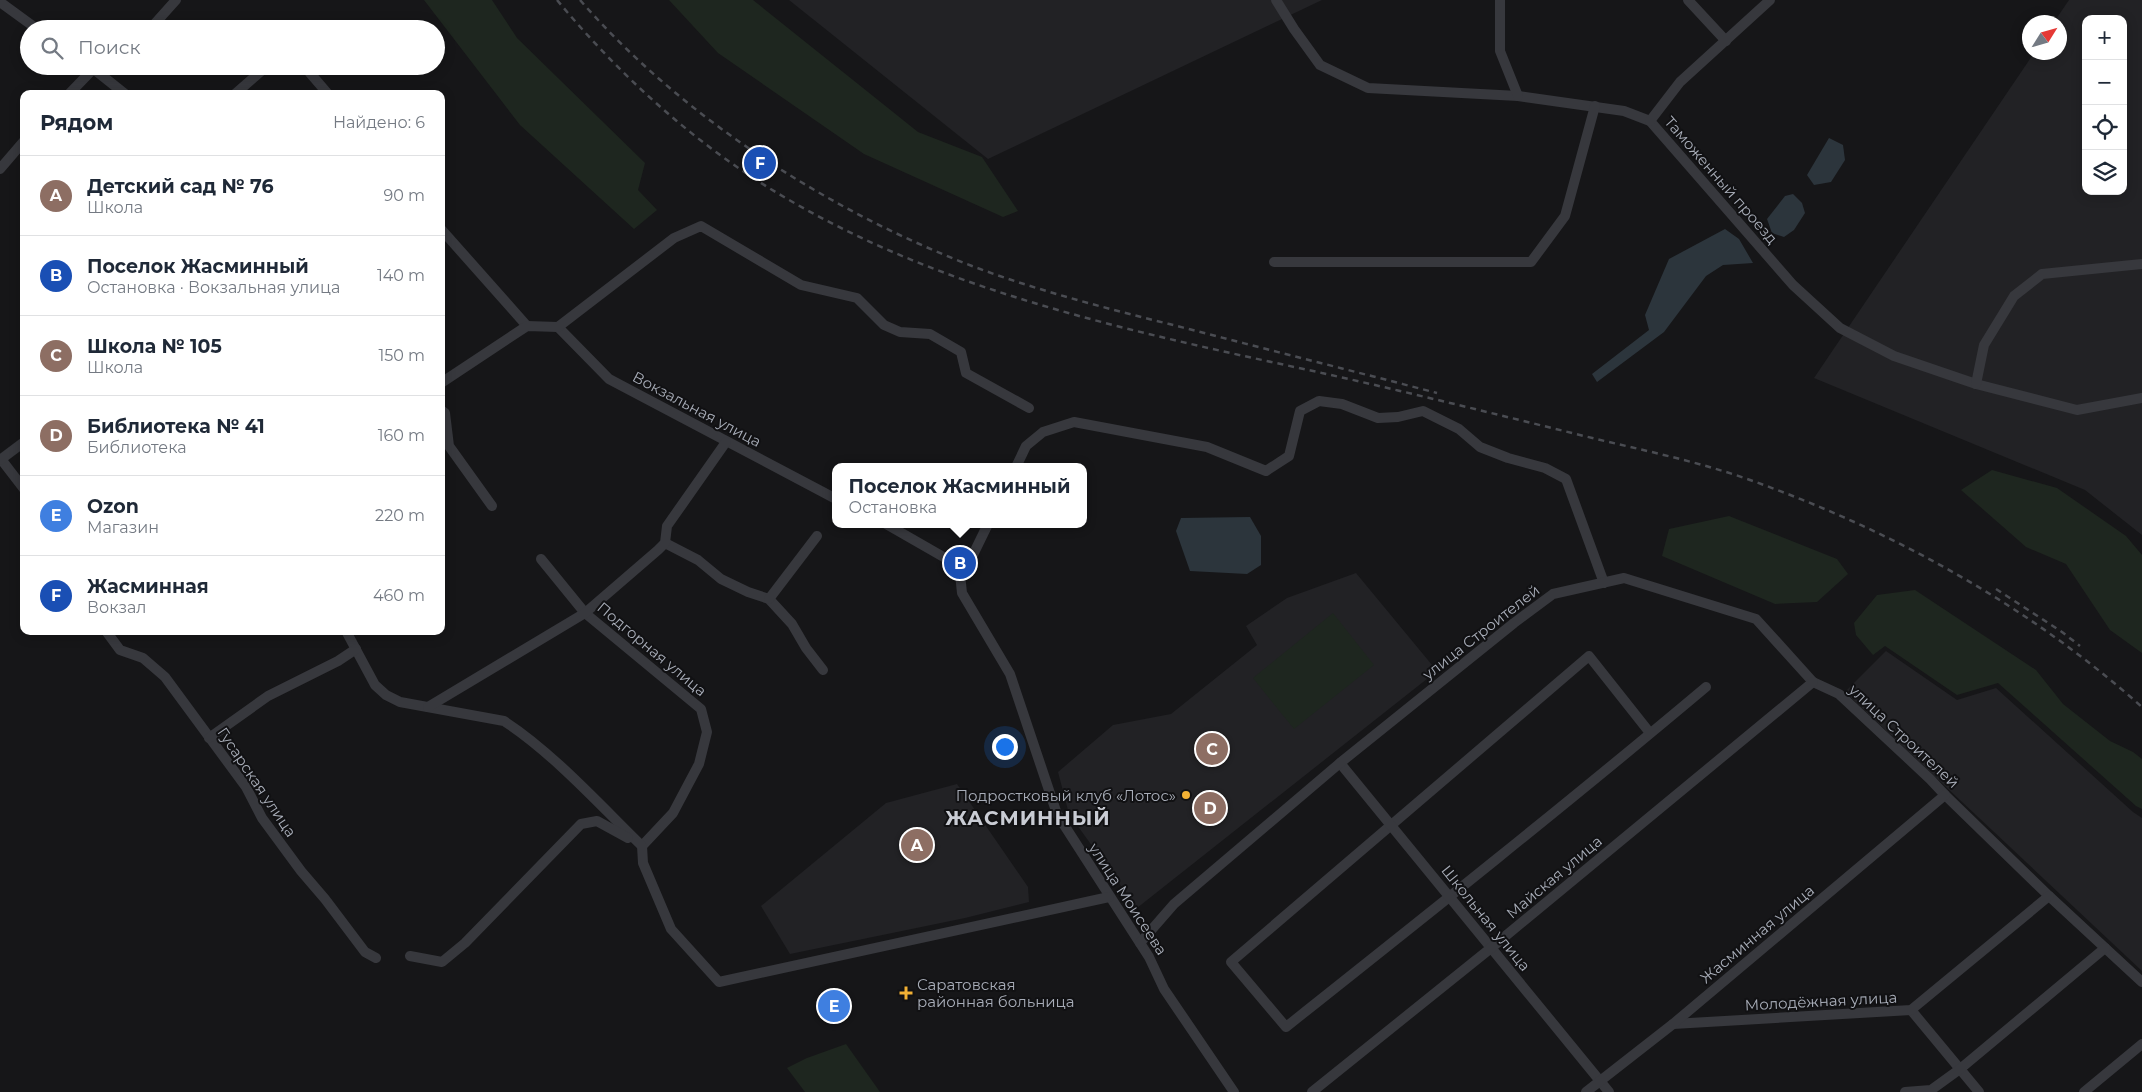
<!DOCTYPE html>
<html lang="ru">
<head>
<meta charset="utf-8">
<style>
  :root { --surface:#fff; --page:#f6f6f7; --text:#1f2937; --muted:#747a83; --line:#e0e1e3; --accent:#db2777 }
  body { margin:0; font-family:Montserrat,sans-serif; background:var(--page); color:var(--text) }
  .controls { position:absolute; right:15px; top:15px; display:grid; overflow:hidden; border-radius:10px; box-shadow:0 2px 12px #0003 }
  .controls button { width:45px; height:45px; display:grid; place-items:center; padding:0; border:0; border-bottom:1px solid var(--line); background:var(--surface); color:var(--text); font:25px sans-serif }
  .compass { position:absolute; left:2022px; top:15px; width:45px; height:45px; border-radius:50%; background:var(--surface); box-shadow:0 2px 12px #0003; rotate:53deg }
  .you { position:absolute; left:1004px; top:746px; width:18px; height:18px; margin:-12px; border:4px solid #fff; border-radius:50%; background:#1a73e8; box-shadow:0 0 0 8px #1a73e833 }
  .badge { display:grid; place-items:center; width:32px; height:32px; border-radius:50%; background:var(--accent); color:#fff; font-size:16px; font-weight:700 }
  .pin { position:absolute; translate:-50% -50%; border:2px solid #fff; box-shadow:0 1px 5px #0006 }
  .popup { position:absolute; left:832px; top:463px; width:255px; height:65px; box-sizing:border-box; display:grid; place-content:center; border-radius:10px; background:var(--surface); filter:drop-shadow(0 1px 4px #0005); font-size:16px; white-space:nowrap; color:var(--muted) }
  .popup b { font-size:19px; color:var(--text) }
  .popup::after { content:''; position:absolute; left:50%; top:100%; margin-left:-10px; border:10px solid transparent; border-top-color:var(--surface) }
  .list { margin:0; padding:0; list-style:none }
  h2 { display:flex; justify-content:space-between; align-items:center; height:65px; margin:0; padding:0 20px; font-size:21px }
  h2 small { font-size:16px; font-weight:400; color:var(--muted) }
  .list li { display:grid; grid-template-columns:32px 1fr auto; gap:15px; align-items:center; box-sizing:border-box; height:80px; padding:0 20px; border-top:1px solid var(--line) }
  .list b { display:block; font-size:19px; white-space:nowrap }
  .list p { margin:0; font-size:16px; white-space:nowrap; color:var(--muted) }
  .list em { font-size:16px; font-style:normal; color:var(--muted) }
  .icon { flex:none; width:28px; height:28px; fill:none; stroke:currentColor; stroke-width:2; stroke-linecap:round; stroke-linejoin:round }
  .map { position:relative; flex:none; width:2142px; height:1092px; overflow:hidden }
  .search { position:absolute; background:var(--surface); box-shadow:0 2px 12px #0003; left:20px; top:20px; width:425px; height:55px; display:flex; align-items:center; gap:12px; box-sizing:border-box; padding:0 18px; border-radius:28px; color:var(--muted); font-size:19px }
  .panel { position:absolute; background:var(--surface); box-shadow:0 2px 12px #0003; left:20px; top:90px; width:425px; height:545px; border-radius:10px }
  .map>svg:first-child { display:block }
</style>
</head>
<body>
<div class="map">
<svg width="2142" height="1092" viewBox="0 0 2142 1092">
  <rect width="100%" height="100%" fill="#161618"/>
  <g fill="#222225" fill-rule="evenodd">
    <polygon points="789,0 1322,0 988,159"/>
    <path d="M2069 0H2142V535L2085 490 1814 378 2034 53 2060 52V22H2054ZM2086 19H2123V191H2086Z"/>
    <polygon points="1356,573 1437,671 1137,908 1069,814 1058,772 1113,725 1171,714 1257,645 1246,626 1287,598"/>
    <polygon points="1886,651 1957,700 1996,688 2133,812 2142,818 2142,971 1845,692"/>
    <polygon points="957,784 1028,887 1029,902 965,918 790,954 761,906 886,803"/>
  </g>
  <g fill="#1e261f">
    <polygon points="424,0 492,0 517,38 645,163 638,190 657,210 634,229 520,125"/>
    <polygon points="669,0 753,0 918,132 982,157 1018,211 1003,217 864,154 718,53"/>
    <polygon points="1992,470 2057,488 2126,536 2142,555 2142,653 2110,630 2066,564 2026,547 1961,490"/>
    <polygon points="1729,516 1837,559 1848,574 1817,602 1775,604 1662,556 1669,529"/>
    <polygon points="1915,590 2036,670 2063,704 2110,741 2133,752 2142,759 2142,809 2136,806 1998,683 1957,695 1885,646 1873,655 1856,635 1854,623 1877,595"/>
    <polygon points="1333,613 1374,665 1294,729 1253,678"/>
    <polygon points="846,1044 880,1092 805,1092 787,1068 807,1058"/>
  </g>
  <g fill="#2c353c">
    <polygon points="1829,138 1843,145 1845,160 1831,182 1814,185 1807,175"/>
    <polygon points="1793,194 1802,203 1805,213 1794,230 1784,237 1772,233 1767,219 1785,196"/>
    <polygon points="1725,229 1739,239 1753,263 1723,265 1706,276 1664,332 1597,382 1592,374 1649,330 1645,315 1669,259"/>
    <polygon points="1250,517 1261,536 1261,565 1247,574 1190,571 1176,531 1181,518"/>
  </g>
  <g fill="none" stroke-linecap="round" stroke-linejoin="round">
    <g stroke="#37383d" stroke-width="10">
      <polyline points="1276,0 1294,29 1320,65 1368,88 1518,96 1624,111 1650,121 1793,285 1840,328 1894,356 1976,384 2077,410 2142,398"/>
      <polyline points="1500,0 1500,51 1518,96"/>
      <polyline points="1688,0 1726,41"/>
      <polyline points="0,2 37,29"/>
      <polyline points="150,29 176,0"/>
      <polyline points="90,66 125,94"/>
      <polyline points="304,66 328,94"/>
      <polyline points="69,94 96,66"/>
      <polyline points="235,94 267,66"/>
      <polyline points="1650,121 1680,82 1770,0"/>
      <polyline points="0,169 24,141"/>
      <polyline points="441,229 527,326"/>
      <polyline points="1274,262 1531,262 1565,216 1595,106"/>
      <polyline points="558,327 609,379 836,499"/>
      <polyline points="441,383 527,326 558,327 674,238 701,226 801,285 857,298 884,325 900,332 930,334 961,352 966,373 1029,408"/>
      <polyline points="1976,384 1984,345 2014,296 2042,274 2142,264"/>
      <polyline points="441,410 445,413 449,446 492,506"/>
      <polyline points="1,459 24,489"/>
      <polyline points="0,460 24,442"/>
      <polyline points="1016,467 1026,446 1043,432 1074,422 1207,447 1266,471 1289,456 1300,411 1319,401 1342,404 1378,418 1398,417 1423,411 1459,429 1480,447 1508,458 1545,468 1566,479 1604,583"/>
      <polyline points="886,524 947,559 960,574"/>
      <polyline points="665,543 698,560 721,579 748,592 769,599 792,624 806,648 823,670"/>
      <polyline points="541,559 585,613 701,709 707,732 699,764 673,813 642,846"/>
      <polyline points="960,574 962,593 1010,674 1057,814 1149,957 1164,989 1234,1092"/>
      <polyline points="960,574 969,563 988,524"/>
      <polyline points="769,599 817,536"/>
      <polyline points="106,631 120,650 143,658 165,677 246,787 262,818 301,871 325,899 365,952 376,958"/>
      <path d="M346 631 375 685 386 695 400 702 504 721C552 752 600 805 642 846L643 863 671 929 719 982 1109 897"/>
      <polyline points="428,707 585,613 658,550 665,543 667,526 726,442"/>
      <path d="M1650 733 1589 656 1231 962 1286 1027C1427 915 1568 803 1706 687"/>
      <polyline points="209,738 268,696 338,661 356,649"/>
      <polyline points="1340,763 1609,1092"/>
      <polyline points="1140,943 1174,904 1340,763 1514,623 1553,594 1624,578 1756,619 1813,682 1839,694 1930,779 1945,795 2049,896 2142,982"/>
      <polyline points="410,956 442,962 465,943 581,824 597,821 628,838"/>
      <polyline points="1911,1010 1979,1092"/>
      <polyline points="1673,1024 1911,1010 2049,896"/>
      <polyline points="1312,1092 1491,948 1813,682"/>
      <polyline points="1586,1092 1673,1024 1945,795"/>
      <polyline points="1905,1092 1931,1090 1960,1069 2105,948"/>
      <polyline points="2084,1092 2142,1044"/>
    </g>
    <g stroke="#4a4c52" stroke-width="2.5" stroke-dasharray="6 5" stroke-linecap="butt">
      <path d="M557 0C621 77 697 146 784 197 948 294 1138 333 1322 373 1403 391 1483 411 1564 431 1626 447 1692 459 1753 481 1895 532 2029 606 2142 707"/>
      <path d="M580 0C682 117 827 210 972 266 1041 292 1113 310 1185 328 1269 350 1353 371 1437 393"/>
      <polyline points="1996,589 2062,632 2080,646"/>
    </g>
  </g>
  <g fill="#f2b134" stroke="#111113" stroke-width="2">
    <circle cx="1186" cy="795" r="5"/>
    <path d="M903.5 985.5h5v5h5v5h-5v5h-5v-5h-5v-5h5z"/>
  </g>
  <g text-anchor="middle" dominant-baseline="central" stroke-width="4" stroke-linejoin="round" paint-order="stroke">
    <g font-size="15" fill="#a8adb8" stroke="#111113">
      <text transform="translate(1721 180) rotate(49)">Таможенный проезд</text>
      <text transform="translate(697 409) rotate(28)">Вокзальная улица</text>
      <text transform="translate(1481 632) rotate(-38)">улица Строителей</text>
      <text transform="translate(652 649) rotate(40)">Подгорная улица</text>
      <text transform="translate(1904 736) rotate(43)">улица Строителей</text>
      <text transform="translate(257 782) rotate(56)">Гусарская улица</text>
      <text transform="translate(1554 877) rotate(-40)">Майская улица</text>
      <text transform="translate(1128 899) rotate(57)">улица Моисеева</text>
      <text transform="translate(1486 918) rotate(51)">Школьная улица</text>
      <text transform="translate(1757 934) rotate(-40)">Жасминная улица</text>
      <text transform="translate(1821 1001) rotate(-3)">Молодёжная улица</text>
    </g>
    <g font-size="15" fill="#a8adb8" stroke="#111113" text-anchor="end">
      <text x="1176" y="795">Подростковый клуб «Лотос»</text>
      <text x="917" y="984" text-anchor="start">Саратовская<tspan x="917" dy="17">районная больница</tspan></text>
    </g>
    <g font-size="20" font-weight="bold" letter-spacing="1" fill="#c9ccd4" stroke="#111113">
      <text x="1028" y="818">ЖАСМИННЫЙ</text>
    </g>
  </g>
</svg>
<div class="controls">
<button>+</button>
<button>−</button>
<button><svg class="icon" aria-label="locate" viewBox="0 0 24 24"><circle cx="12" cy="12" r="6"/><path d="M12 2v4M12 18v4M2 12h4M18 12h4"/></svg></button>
<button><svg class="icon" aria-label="layers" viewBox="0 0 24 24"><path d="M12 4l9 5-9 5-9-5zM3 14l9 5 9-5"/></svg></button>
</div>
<svg class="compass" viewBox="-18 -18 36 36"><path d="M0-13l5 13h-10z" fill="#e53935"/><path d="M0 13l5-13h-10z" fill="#747a83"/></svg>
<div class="you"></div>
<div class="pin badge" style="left:917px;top:845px;background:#8d6e63">A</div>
<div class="pin badge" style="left:960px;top:563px;background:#1a4fb4">B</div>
<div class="popup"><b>Поселок Жасминный</b>Остановка</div>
<div class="pin badge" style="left:1212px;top:749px;background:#8d6e63">C</div>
<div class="pin badge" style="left:1210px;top:808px;background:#8d6e63">D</div>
<div class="pin badge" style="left:834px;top:1006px;background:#3f7fe0">E</div>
<div class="pin badge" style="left:760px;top:163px;background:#1a4fb4">F</div>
<div class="search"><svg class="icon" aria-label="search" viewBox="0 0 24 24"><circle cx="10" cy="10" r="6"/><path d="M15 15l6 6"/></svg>Поиск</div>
<section class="panel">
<h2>Рядом<small>Найдено: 6</small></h2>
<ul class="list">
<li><span class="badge" style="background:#8d6e63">A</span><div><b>Детский сад № 76</b><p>Школа</p></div><em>90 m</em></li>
<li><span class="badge" style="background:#1a4fb4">B</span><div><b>Поселок Жасминный</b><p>Остановка · Вокзальная улица</p></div><em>140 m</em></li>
<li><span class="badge" style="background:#8d6e63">C</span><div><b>Школа № 105</b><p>Школа</p></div><em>150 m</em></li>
<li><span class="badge" style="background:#8d6e63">D</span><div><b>Библиотека № 41</b><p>Библиотека</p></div><em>160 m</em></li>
<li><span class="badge" style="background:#3f7fe0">E</span><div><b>Ozon</b><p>Магазин</p></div><em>220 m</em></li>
<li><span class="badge" style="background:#1a4fb4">F</span><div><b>Жасминная</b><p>Вокзал</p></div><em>460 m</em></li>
</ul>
</section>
</div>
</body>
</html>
